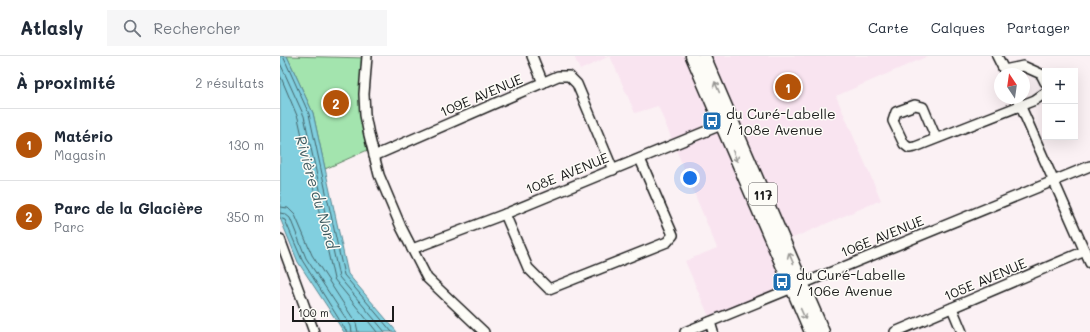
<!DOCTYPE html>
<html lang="fr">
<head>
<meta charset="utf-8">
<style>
  :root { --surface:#fff; --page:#f6f6f7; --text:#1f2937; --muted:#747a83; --line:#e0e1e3; --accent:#b45309 }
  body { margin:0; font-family:Mali,sans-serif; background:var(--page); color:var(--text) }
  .controls { position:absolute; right:12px; top:12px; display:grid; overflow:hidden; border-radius:0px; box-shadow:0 4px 16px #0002 }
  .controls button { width:36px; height:36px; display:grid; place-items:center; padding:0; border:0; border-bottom:1px solid var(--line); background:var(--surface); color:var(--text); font:20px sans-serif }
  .compass { position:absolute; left:714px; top:12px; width:36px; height:36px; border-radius:50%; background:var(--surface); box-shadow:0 4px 16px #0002; rotate:347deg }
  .scale { position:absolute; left:12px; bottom:10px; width:102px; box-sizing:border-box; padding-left:4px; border:2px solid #1c1c1c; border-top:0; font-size:11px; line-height:14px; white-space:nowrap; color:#1c1c1c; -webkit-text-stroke:3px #fdfcf7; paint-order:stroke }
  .you { position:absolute; left:410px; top:122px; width:14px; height:14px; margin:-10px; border:3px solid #fff; border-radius:50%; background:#1a73e8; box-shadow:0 0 0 6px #1a73e833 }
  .badge { display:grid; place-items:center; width:26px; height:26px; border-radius:50%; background:var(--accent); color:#fff; font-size:13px; font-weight:700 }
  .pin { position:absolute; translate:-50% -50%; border:2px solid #fff; box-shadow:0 1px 4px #0006 }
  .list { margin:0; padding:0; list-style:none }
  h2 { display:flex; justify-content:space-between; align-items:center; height:52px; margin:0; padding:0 16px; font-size:17px }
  h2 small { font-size:13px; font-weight:400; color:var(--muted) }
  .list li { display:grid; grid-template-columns:26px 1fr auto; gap:12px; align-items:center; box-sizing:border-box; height:72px; padding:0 16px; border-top:1px solid var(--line) }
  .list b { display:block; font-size:15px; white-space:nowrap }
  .list p { margin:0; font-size:13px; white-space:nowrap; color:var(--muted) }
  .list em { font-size:13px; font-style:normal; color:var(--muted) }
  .icon { flex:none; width:22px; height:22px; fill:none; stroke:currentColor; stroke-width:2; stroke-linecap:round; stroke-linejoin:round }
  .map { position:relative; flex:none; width:810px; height:276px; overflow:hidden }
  header { display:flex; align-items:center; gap:24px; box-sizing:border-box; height:56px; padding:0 20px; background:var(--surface); border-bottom:1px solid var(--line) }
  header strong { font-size:19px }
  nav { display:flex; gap:22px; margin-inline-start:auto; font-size:14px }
  .search { width:280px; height:36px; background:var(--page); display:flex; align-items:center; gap:10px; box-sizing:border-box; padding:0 14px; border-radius:0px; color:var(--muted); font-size:15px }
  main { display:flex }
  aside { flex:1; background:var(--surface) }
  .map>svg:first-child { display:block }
</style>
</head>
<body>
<header>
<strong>Atlasly</strong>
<div class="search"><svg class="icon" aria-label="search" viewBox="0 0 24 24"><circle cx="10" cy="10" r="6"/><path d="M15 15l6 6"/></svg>Rechercher</div>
<nav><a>Carte</a><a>Calques</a><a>Partager</a></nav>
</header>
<main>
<aside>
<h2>À proximité<small>2 résultats</small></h2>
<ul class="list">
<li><span class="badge">1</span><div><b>Matério</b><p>Magasin</p></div><em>130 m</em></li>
<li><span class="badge">2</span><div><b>Parc de la Glacière</b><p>Parc</p></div><em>350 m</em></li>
</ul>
</aside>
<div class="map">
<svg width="810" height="276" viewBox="0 0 810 276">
  <rect width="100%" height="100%" fill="#fbf1f4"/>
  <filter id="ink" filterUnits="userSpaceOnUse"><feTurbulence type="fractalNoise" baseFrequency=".025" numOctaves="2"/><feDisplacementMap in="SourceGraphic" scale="8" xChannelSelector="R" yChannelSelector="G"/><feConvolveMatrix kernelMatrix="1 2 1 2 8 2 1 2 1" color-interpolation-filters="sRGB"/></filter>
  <g filter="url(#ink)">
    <g fill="#f9e4f0">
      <polygon points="294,0 407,0 506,230 430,263 405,205 437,192 378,50 355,57 330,0 300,14"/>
      <polygon points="425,0 648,0 556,40 601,144 506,185"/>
    </g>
    <polygon fill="#a3e4ae" stroke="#608065" points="7,0 87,2 84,38 92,92 45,113 33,57"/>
    <polygon fill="#81cfdf" stroke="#598791" points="0,0 7,0 33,57 68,218 117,276 64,276 18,206 0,162"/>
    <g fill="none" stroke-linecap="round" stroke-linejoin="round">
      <g stroke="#44646a" stroke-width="1">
        <polyline points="3,0 29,58 64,219 112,276"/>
        <polyline points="0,7 24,60 59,221 105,276"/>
        <polyline points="0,19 18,62 54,223 97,276"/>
        <polyline points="0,151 8,152 15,159 32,199 76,267 78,276"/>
        <polyline points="0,157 5,158 10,162 26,202 71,270 72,276"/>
        <polyline points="0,162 5,164 22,204 67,276"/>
      </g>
      <defs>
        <g id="minor">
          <polyline points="87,0 84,38 85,59 89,79 99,119 121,171 147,222 204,276"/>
          <polyline points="252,0 263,27"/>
          <polyline points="717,0 726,18"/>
          <polyline points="724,14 743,10 761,18 765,26"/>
          <polyline points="737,42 810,207"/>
          <polyline points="656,82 643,51 635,49 616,56 613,65 624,88 629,92 635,91 755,44 765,37"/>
          <polyline points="94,100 278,20 289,20 297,28 333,114"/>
          <polyline points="225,158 248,212 269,233 387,186 393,179 360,103"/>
          <polyline points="0,183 34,276"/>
          <polyline points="132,193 225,158 446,67"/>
          <polyline points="672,252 682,276"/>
          <polyline points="430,266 433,276"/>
          <polyline points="405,276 810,110"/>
          <polyline points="615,276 805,195"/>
        </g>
        <g id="major">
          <polyline points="412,0 531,276"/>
          <polyline points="424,0 543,276"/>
        </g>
      </defs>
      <use href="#minor" stroke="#1c1c1c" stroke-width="12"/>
      <use href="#major" stroke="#1c1c1c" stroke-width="15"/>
      <use href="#minor" stroke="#fdfcf7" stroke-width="9"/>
      <use href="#major" stroke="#fdfcf7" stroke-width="12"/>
    </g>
    <defs><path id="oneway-shaft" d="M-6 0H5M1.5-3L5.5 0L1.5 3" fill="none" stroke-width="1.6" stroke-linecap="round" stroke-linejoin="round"/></defs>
    <g stroke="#989794">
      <use href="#oneway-shaft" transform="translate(437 31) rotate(-113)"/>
      <use href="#oneway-shaft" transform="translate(455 100) rotate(67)"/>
      <use href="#oneway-shaft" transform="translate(511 202) rotate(-114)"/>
      <use href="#oneway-shaft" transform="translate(523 258) rotate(66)"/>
    </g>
  </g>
  <defs>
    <symbol id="bus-square" viewBox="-11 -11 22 22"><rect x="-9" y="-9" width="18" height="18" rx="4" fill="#1f6fb2" stroke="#fdfcf7"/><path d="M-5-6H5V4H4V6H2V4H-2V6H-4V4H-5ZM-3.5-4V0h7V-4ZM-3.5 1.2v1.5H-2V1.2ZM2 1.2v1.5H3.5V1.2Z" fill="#fff"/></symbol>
  </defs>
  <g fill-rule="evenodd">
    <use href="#bus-square" x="421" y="54" width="22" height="22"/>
    <use href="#bus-square" x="491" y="215" width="22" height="22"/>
  </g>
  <g text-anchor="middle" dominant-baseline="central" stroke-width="3" stroke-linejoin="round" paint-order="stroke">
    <rect fill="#fdfcf7" stroke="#605f5e" stroke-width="1" x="469" y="127" width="28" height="22" rx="3"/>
    <g font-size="13" font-weight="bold" fill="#1c1c1c">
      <text x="483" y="138">117</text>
    </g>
    <g font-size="14" fill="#1c1c1c" stroke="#fdfcf7">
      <text transform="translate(201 39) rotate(-23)">109E AVENUE</text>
      <text transform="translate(287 117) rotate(-22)">108E AVENUE</text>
      <text transform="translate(602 180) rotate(-22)">106E AVENUE</text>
      <text transform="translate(705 223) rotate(-23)">105E AVENUE</text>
    </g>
    <g font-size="14" fill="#1c1c1c" stroke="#fdfcf7" text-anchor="start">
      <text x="446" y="57">du Curé-Labelle<tspan x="446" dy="16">/ 108e Avenue</tspan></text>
      <text x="516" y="218">du Curé-Labelle<tspan x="516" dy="16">/ 106e Avenue</tspan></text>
    </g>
    <g font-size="15" font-style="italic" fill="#3f5b60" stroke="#fdfcf7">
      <text transform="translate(37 136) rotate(74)">Rivière du Nord</text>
    </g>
  </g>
</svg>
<div class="controls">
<button>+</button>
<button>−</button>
</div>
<svg class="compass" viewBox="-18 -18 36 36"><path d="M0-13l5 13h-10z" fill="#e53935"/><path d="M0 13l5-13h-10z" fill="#747a83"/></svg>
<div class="scale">100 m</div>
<div class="you"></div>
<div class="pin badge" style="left:508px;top:31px">1</div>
<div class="pin badge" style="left:56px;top:47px">2</div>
</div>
</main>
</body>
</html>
